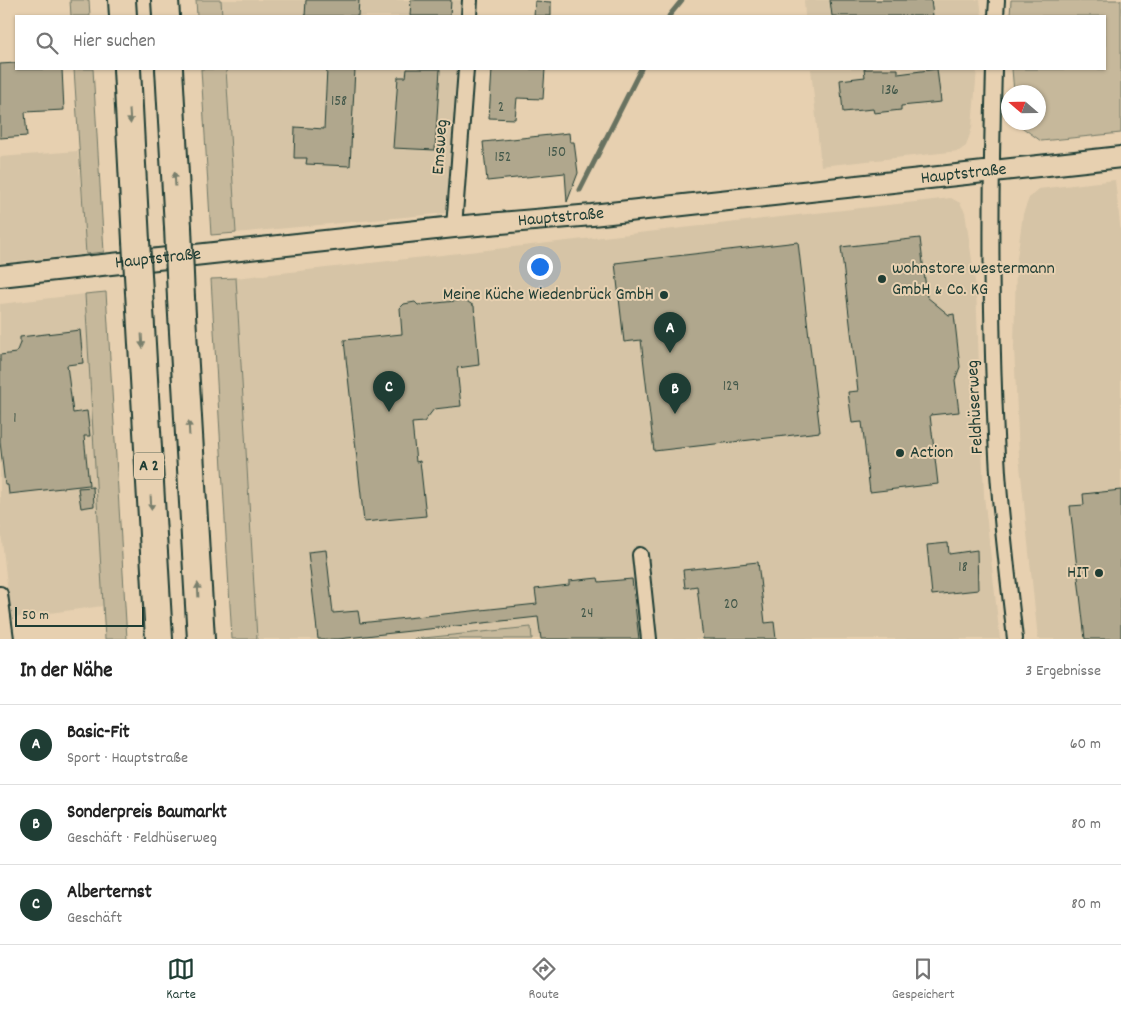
<!DOCTYPE html>
<html lang="de">
<head>
<meta charset="utf-8">
<style>
  :root { --surface:#fff; --page:#f6f6f6; --text:#222; --muted:#767676; --line:#e0e0e0; --accent:#1f3d34 }
  body { margin:0; font-family:Dekko,sans-serif; background:var(--page); color:var(--text) }
  .compass { position:absolute; left:1001px; top:85px; width:45px; height:45px; border-radius:50%; background:var(--surface); box-shadow:0 1px 4px #0004; rotate:290deg }
  .scale { position:absolute; left:15px; bottom:12px; width:129px; box-sizing:border-box; padding-left:5px; border:2px solid #1f3d34; border-top:0; font-size:14px; line-height:18px; white-space:nowrap; color:#1f3d34; -webkit-text-stroke:4px #e7d0b0; paint-order:stroke }
  .you { position:absolute; left:539px; top:266px; width:18px; height:18px; margin:-12px; border:4px solid #fff; border-radius:50%; background:#1a73e8; box-shadow:0 0 0 8px #1a73e833 }
  .badge { display:grid; place-items:center; width:32px; height:32px; border-radius:50%; background:var(--accent); color:#fff; font-size:16px; font-weight:700 }
  .pin { position:absolute; translate:-50% -41px; filter:drop-shadow(0 1px 2px #0008) }
  .pin::after { content:''; position:absolute; top:26px; width:18px; height:15px; background:inherit; clip-path:polygon(0 0,100% 0,50% 100%) }
  .list { margin:0; padding:0; list-style:none }
  h2 { display:flex; justify-content:space-between; align-items:center; height:65px; margin:0; padding:0 20px; font-size:21px }
  h2 small { font-size:16px; font-weight:400; color:var(--muted) }
  .list li { display:grid; grid-template-columns:32px 1fr auto; gap:15px; align-items:center; box-sizing:border-box; height:80px; padding:0 20px; border-top:1px solid var(--line) }
  .list b { display:block; font-size:19px; white-space:nowrap }
  .list p { margin:0; font-size:16px; white-space:nowrap; color:var(--muted) }
  .list em { font-size:16px; font-style:normal; color:var(--muted) }
  .icon { flex:none; width:28px; height:28px; fill:none; stroke:currentColor; stroke-width:2; stroke-linecap:round; stroke-linejoin:round }
  .map { position:relative; flex:none; width:1121px; height:639px; overflow:hidden }
  .search { position:absolute; background:var(--surface); box-shadow:0 1px 4px #0004; left:15px; right:15px; top:15px; height:55px; display:flex; align-items:center; gap:12px; box-sizing:border-box; padding:0 18px; border-radius:0px; color:var(--muted); font-size:19px }
  .sheet { height:305px; background:var(--surface) }
  nav { display:flex; justify-content:space-around; align-items:center; box-sizing:border-box; height:70px; border-top:1px solid var(--line); background:var(--surface); font-size:14px; color:var(--muted) }
  nav a { display:grid; justify-items:center; gap:2px }
  nav .on { color:var(--accent) }
  .map>svg:first-child { display:block }
</style>
</head>
<body>
<div class="map">
<svg width="1121" height="639" viewBox="0 0 1121 639">
  <rect width="100%" height="100%" fill="#e7d0b0"/>
  <filter id="ink" filterUnits="userSpaceOnUse"><feTurbulence type="fractalNoise" baseFrequency=".02" numOctaves="2"/><feDisplacementMap in="SourceGraphic" scale="10" xChannelSelector="R" yChannelSelector="G"/><feConvolveMatrix kernelMatrix="1 2 1 2 8 2 1 2 1" color-interpolation-filters="sRGB"/></filter>
  <g filter="url(#ink)">
    <g fill="#d6c4a6">
      <polygon points="221,0 462,0 460,16 222,16"/>
      <polygon points="804,0 980,0 982,16 805,16"/>
      <polygon points="226,69 457,69 447,213 236,233"/>
      <polygon points="811,69 977,69 972,128 966,146 959,151 821,166"/>
      <polygon points="78,151 86,254 0,263 0,157"/>
      <polygon points="1115,180 1121,233 1121,639 1038,639 1019,456 1014,347 1016,265 1023,214 1029,198 1039,189"/>
      <polygon points="951,198 960,203 965,212 976,288 984,495 1000,639 532,639 531,627 414,639 257,639 236,278"/>
      <polygon points="85,294 103,606 11,618 0,524 0,304"/>
    </g>
    <g fill="#c6b89b" stroke="#727a68">
      <polygon points="70,0 89,0 90,16 71,16"/>
      <polygon points="196,0 221,0 222,16 197,16"/>
      <polygon points="1011,0 1121,0 1121,133 1041,141 1016,123 1038,122 1038,92 1014,92 1012,69 1105,69 1105,16 1010,16"/>
      <polygon points="74,69 93,69 104,252 86,254"/>
      <polygon points="201,69 226,69 236,233 211,235"/>
      <polygon points="236,278 257,639 232,639 211,279"/>
      <polygon points="106,292 127,639 105,639 85,294"/>
      <polygon points="531,627 532,639 414,639"/>
    </g>
    <g fill="none" stroke-linecap="round" stroke-linejoin="round">
      <g stroke="#687261" stroke-width="5">
        <polyline points="669,16 682,0"/>
        <polyline points="580,190 641,69"/>
      </g>
    </g>
    <g fill="#b0a78d" stroke="#1f3d34">
      <polygon points="306,0 359,0 358,16 305,16"/>
      <polygon points="411,0 451,0 450,16 410,16"/>
      <polygon points="830,0 931,0 933,16 832,16"/>
      <polygon points="535,1 551,2 551,16 534,16"/>
      <polygon points="16,63 16,69 62,69 64,110 25,112 27,136 0,138 0,64"/>
      <polygon points="327,69 355,69 350,166 306,164 307,158 294,158 295,127 324,129"/>
      <polygon points="407,69 440,69 435,150 393,148 398,77 406,77"/>
      <polygon points="492,69 545,69 543,99 517,98 515,119 489,118"/>
      <polygon points="864,69 898,69 898,74 937,69 941,102 901,106 901,110 874,113 873,109 843,112 840,80 865,77"/>
      <polygon points="569,133 570,142 574,142 578,173 567,202 565,173 487,181 483,142"/>
      <polygon points="920,238 927,297 949,315 954,314 960,367 955,380 959,412 930,415 938,484 870,492 862,422 852,423 848,392 858,391 841,247"/>
      <polygon points="798,242 820,432 654,451 641,340 624,342 615,263"/>
      <polygon points="465,300 474,306 479,365 457,368 461,406 434,409 424,422 412,423 416,462 420,461 426,516 364,522 344,340 402,334 400,308 404,304 415,302 418,305"/>
      <polygon points="80,330 83,363 67,365 73,413 87,411 90,436 84,436 89,485 9,494 8,485 5,485 0,442 0,355 16,353 20,343 20,337"/>
      <polygon points="93,487 94,506 81,508 78,488"/>
      <polygon points="1121,490 1121,639 1085,639 1070,506 1084,505 1083,494"/>
      <polygon points="948,543 949,554 977,550 978,590 932,595 927,545"/>
      <polygon points="326,550 333,613 358,611 360,623 537,604 535,589 569,585 569,581 598,578 599,582 632,579 639,639 541,639 538,617 338,639 318,639 308,552"/>
      <polygon points="758,562 765,623 774,622 776,639 703,639 697,586 685,588 683,570"/>
    </g>
    <g fill="none" stroke-linecap="round" stroke-linejoin="round">
      <defs>
        <g id="street">
          <polyline points="469,16 470,0"/>
          <polyline points="996,16 997,0"/>
          <path d="M994 69C990 203 990 339 998 473 1002 529 1009 584 1015 639"/>
          <polyline points="454,227 466,69"/>
          <polyline points="640,555 649,639"/>
          <polyline points="0,594 6,639"/>
        </g>
        <g id="secondary">
          <path id="s1" d="M0 276 454 227 592 215 1121 157"/>
        </g>
        <g id="highway">
          <polyline points="122,0 123,16"/>
          <polyline points="165,0 166,16"/>
          <polyline points="127,69 136,241"/>
          <polyline points="169,69 178,227"/>
          <polyline points="139,292 159,639"/>
          <polyline points="181,298 201,639"/>
        </g>
      </defs>
      <use href="#street" stroke="#1f3d34" stroke-width="18"/>
      <use href="#secondary" stroke="#1f3d34" stroke-width="24"/>
      <use href="#highway" stroke="#1f3d34" stroke-width="30"/>
      <use href="#street" stroke="#e7d0b0" stroke-width="14"/>
      <use href="#secondary" stroke="#e7d0b0" stroke-width="20"/>
      <use href="#highway" stroke="#e7d0b0" stroke-width="26"/>
      <defs>
        <g id="highway-bridge">
          <polyline points="178,227 181,298"/>
          <polyline points="136,241 139,292"/>
        </g>
      </defs>
      <use href="#highway-bridge" stroke="#1f3d34" stroke-width="30" stroke-linecap="butt"/>
      <use href="#highway-bridge" stroke="#e7d0b0" stroke-width="26"/>
    </g>
    <defs><path id="oneway-solid" d="M-6-.8H1V-3.2L6.5 0L1 3.2V.8H-6Z" transform="scale(1.25)"/></defs>
    <g fill="#797f6c">
      <use href="#oneway-solid" transform="translate(130 117) rotate(86)"/>
      <use href="#oneway-solid" transform="translate(175 179) rotate(-93)"/>
      <use href="#oneway-solid" transform="translate(142 341) rotate(87)"/>
      <use href="#oneway-solid" transform="translate(189 428) rotate(-93)"/>
      <use href="#oneway-solid" transform="translate(151 503) rotate(87)"/>
      <use href="#oneway-solid" transform="translate(198 590) rotate(-93)"/>
    </g>
  </g>
  <g fill="#1f3d34" stroke="#e7d0b0" stroke-width="2">
    <circle cx="882" cy="279" r="5"/>
    <circle cx="664" cy="295" r="5"/>
    <circle cx="900" cy="453" r="5"/>
    <circle cx="1099" cy="573" r="5"/>
  </g>
  <g text-anchor="middle" dominant-baseline="central" stroke-width="4" stroke-linejoin="round" paint-order="stroke">
    <g font-size="15" fill="#43584a">
      <text x="890" y="91">136</text>
      <text x="339" y="102">158</text>
      <text x="501" y="108">2</text>
      <text x="557" y="153">150</text>
      <text x="503" y="158">152</text>
      <text x="731" y="387">129</text>
      <text x="15" y="419">1</text>
      <text x="963" y="568">18</text>
      <text x="731" y="605">20</text>
      <text x="587" y="614">24</text>
    </g>
    <rect fill="#e7d0b0" stroke="#5b6959" stroke-width="1" x="134" y="452.5" width="30" height="27" rx="4"/>
    <g font-size="16" font-weight="bold" fill="#1f3d34">
      <text x="149" y="466">A 2</text>
    </g>
    <g font-size="18" fill="#1f3d34" stroke="#e7d0b0">
      <text transform="translate(441 147) rotate(-86)">Emsweg</text>
      <text stroke="none"><textPath href="#s1" startOffset="969">Hauptstraße</textPath></text>
      <text stroke="none"><textPath href="#s1" startOffset="564">Hauptstraße</textPath></text>
      <text stroke="none"><textPath href="#s1" startOffset="159">Hauptstraße</textPath></text>
      <text transform="translate(976 407) rotate(-93)">Feldhüserweg</text>
    </g>
    <g font-size="18" fill="#1f3d34" stroke="#e7d0b0" text-anchor="start">
      <text x="892" y="269">wohnstore westermann<tspan x="892" dy="21">GmbH &amp; Co. KG</tspan></text>
      <text x="654" y="295" text-anchor="end">Meine Küche Wiedenbrück GmbH</text>
      <text x="910" y="453">Action</text>
      <text x="1089" y="573" text-anchor="end">HIT</text>
    </g>
  </g>
</svg>
<svg class="compass" viewBox="-18 -18 36 36"><path d="M0-13l5 13h-10z" fill="#e53935"/><path d="M0 13l5-13h-10z" fill="#767676"/></svg>
<div class="scale">50 m</div>
<div class="you"></div>
<div class="pin badge" style="left:670px;top:353px">A</div>
<div class="pin badge" style="left:675px;top:414px">B</div>
<div class="pin badge" style="left:389px;top:412px">C</div>
<div class="search"><svg class="icon" aria-label="search" viewBox="0 0 24 24"><circle cx="10" cy="10" r="6"/><path d="M15 15l6 6"/></svg>Hier suchen</div>
</div>
<section class="sheet">
<h2>In der Nähe<small>3 Ergebnisse</small></h2>
<ul class="list">
<li><span class="badge">A</span><div><b>Basic-Fit</b><p>Sport · Hauptstraße</p></div><em>60 m</em></li>
<li><span class="badge">B</span><div><b>Sonderpreis Baumarkt</b><p>Geschäft · Feldhüserweg</p></div><em>80 m</em></li>
<li><span class="badge">C</span><div><b>Alberternst</b><p>Geschäft</p></div><em>80 m</em></li>
</ul>
</section>
<nav>
<a class="on"><svg class="icon" aria-label="map" viewBox="0 0 24 24"><path d="M3 6l6-2 6 2 6-2v14l-6 2-6-2-6 2zM9 4v14M15 6v14"/></svg>Karte</a>
<a><svg class="icon" aria-label="directions" viewBox="0 0 24 24"><path d="M12 3l9 9-9 9-9-9zM9 14v-3h6M13 9l2 2-2 2"/></svg>Route</a>
<a><svg class="icon" aria-label="saved" viewBox="0 0 24 24"><path d="M7 4h10v16l-5-4-5 4z"/></svg>Gespeichert</a>
</nav>
</body>
</html>
